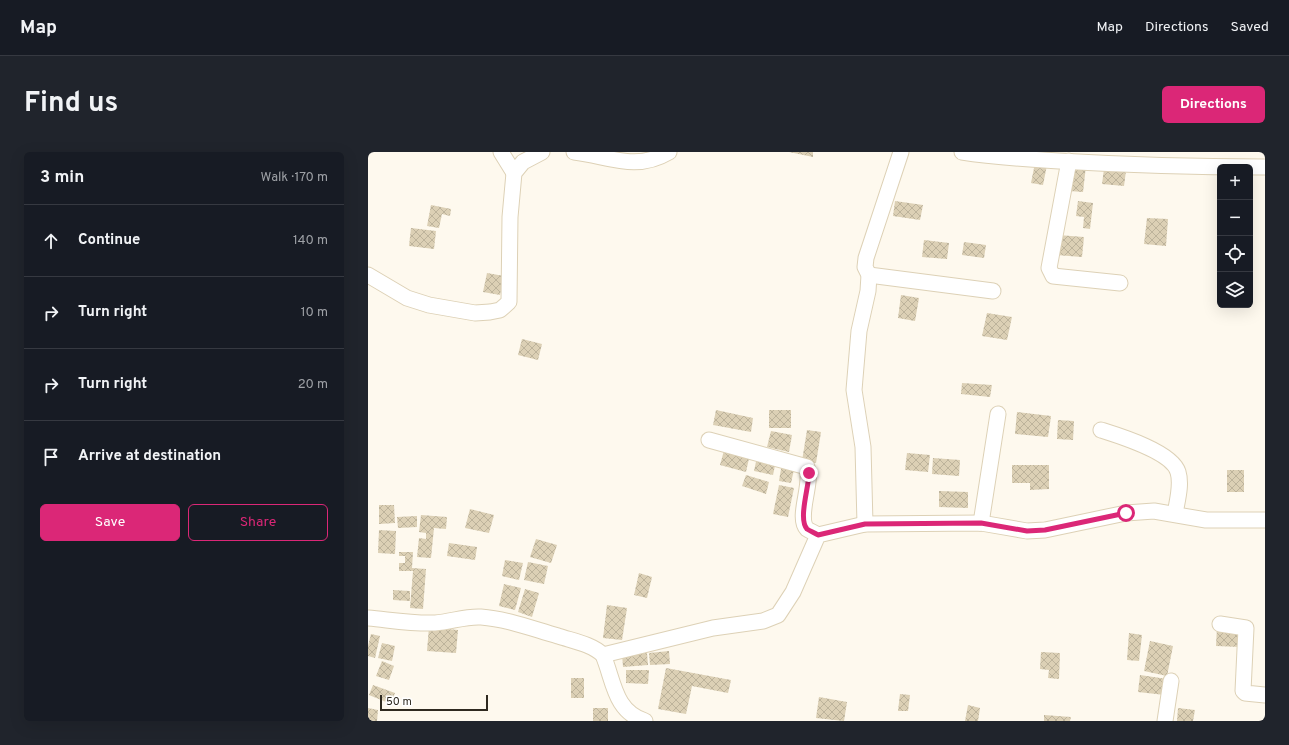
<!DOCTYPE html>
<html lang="en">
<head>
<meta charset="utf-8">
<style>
  :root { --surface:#171b24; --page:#20242c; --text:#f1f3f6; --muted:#9ea1a6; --line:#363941; --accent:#db2777 }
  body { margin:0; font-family:Overpass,sans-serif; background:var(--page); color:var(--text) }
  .controls { position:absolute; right:12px; top:12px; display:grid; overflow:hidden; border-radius:6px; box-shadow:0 4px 16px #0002 }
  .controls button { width:36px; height:36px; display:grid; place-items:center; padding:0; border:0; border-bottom:1px solid var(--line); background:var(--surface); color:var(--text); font:20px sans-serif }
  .scale { position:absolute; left:12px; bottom:10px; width:108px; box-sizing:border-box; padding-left:4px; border:2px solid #2f2a20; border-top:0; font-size:11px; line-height:14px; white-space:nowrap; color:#2f2a20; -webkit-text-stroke:3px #fff; paint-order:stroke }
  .stop { position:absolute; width:12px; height:12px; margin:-9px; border:3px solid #db2777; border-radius:50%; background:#fff }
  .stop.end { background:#db2777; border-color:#fff; box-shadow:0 1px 4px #0008 }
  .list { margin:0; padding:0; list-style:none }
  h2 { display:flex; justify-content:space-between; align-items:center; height:52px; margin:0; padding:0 16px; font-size:17px }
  h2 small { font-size:13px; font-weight:400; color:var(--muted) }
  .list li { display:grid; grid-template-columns:26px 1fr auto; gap:12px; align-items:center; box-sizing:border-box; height:72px; padding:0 16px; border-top:1px solid var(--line) }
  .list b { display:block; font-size:15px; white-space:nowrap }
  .list em { font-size:13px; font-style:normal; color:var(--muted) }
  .actions { display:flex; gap:8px; padding:12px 16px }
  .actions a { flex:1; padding:9px 0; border:1px solid var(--accent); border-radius:6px; text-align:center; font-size:14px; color:var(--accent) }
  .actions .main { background:var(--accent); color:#fff }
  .icon { flex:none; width:22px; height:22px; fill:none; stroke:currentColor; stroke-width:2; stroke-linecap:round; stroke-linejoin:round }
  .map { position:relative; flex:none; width:897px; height:569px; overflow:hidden; border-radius:6px }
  header { display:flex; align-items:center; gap:24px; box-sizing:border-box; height:56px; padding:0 20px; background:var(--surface); border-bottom:1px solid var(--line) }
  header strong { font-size:19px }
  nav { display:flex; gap:22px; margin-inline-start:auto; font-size:14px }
  .intro { display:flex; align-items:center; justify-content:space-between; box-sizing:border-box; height:96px; padding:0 24px }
  h1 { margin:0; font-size:28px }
  .button { padding:10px 18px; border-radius:6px; background:var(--accent); color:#fff; font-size:14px; font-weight:700 }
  main { display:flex; gap:24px; padding:0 24px }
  aside { flex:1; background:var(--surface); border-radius:6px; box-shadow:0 4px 16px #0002 }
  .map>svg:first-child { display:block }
</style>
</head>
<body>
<header>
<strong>Map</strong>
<nav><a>Map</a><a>Directions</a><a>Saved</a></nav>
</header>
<div class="intro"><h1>Find us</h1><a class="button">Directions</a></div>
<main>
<aside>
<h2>3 min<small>Walk · 170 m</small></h2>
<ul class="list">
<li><svg class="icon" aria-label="ahead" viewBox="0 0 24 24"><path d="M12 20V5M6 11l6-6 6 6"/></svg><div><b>Continue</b></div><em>140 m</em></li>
<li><svg class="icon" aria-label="right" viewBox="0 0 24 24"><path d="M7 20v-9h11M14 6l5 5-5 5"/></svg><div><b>Turn right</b></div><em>10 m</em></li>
<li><svg class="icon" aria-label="right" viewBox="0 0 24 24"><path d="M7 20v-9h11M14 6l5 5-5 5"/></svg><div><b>Turn right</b></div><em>20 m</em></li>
<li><svg class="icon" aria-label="arrive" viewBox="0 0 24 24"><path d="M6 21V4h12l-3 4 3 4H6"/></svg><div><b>Arrive at destination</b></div></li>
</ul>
<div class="actions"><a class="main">Save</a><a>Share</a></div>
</aside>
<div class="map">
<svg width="897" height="569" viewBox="0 0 897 569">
  <defs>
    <pattern id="building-cross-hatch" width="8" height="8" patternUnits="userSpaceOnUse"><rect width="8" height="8" fill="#dcd0b5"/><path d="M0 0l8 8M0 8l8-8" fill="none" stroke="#bdb39b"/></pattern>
  </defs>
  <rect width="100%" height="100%" fill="#fef9ee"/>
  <g fill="url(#building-cross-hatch)">
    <polygon points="421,0 445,0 445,5"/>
    <polygon points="667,11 679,13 675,33 663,31"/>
    <polygon points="704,13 718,14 715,40 701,39"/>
    <polygon points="736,17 758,19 756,34 734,32"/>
    <polygon points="527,49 555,53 552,68 525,64"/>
    <polygon points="710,49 725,51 722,77 715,76 716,65 708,64"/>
    <polygon points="63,53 83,57 82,64 74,62 71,76 59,74"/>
    <polygon points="779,66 800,67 798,94 776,92"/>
    <polygon points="43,76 68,79 66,97 41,94"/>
    <polygon points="690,83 716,85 714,105 688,103"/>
    <polygon points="556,88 581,91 579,107 554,105"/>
    <polygon points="596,90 618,93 616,106 594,103"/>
    <polygon points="119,121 136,124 132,143 115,140"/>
    <polygon points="533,143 551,146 547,169 530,166"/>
    <polygon points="619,161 644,165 639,188 614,184"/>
    <polygon points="154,187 174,192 170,208 150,203"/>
    <polygon points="594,231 624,233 622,245 593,242"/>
    <polygon points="348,258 385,266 383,280 345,273"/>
    <rect x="401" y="258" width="22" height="18"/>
    <polygon points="649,260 683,264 680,285 647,282"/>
    <polygon points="690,268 706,269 705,288 689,287"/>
    <polygon points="439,278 453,280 448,311 434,309"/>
    <polygon points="403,279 424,283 421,300 399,295"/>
    <polygon points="357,295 382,302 378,320 352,313"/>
    <polygon points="539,301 562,303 560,320 537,318"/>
    <polygon points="389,305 408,309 405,323 386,319"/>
    <polygon points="565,306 592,308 591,324 564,322"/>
    <polygon points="414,311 427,313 423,331 411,329"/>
    <polygon points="644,313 681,313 681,337 662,338 662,331 644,331"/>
    <rect x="859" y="318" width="17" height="22"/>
    <polygon points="378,323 401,330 398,342 374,334"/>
    <polygon points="411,333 426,336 420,365 405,362"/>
    <polygon points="571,339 600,340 600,356 571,355"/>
    <polygon points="11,353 26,353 27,371 11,372"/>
    <polygon points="102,357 126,363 121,381 97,376"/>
    <polygon points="53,363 79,365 78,377 66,376 63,406 49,405 51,386 58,387 58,381 51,380"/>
    <polygon points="49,364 49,375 30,376 29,365"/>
    <polygon points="11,378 28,379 27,402 10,401"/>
    <polygon points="168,387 189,393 183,411 162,405"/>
    <polygon points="81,391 109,395 107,408 79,404"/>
    <polygon points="31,400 45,400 44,416 58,417 55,457 42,456 45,419 31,419 31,411 37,411 37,404 31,404"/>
    <polygon points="137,408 155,411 151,428 134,424"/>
    <polygon points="160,410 180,414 176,432 156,428"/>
    <polygon points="271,421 284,425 279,446 266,443"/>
    <polygon points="136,432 153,436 147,458 131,454"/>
    <polygon points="157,437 171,441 164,465 150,460"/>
    <polygon points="25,438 42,439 42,449 25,448"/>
    <polygon points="239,453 259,456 254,488 235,486"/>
    <polygon points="61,475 90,478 88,501 59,499"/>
    <polygon points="849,475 873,476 872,495 848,494"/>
    <polygon points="761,481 774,483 771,509 759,508"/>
    <polygon points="3,482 12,484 7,506 0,504 0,494"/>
    <polygon points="782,489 805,494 799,524 776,519"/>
    <polygon points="14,491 27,494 24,509 10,506"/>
    <polygon points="301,499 302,512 282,513 281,501"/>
    <polygon points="673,500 692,501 691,527 680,526 681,518 672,517"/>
    <polygon points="279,501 280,513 255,515 254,502"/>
    <polygon points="14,509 26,514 21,528 8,524"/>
    <polygon points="298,516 363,528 360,541 324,534 318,562 290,557"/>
    <polygon points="258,518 281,518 280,532 258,531"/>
    <polygon points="772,523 799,527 797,543 770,540"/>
    <rect x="203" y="526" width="13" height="20"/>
    <polygon points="5,533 27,541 23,552 1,543"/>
    <polygon points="532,542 542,543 540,559 530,559"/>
    <polygon points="451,545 479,550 476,569 448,566"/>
    <polygon points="600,553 612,556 610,569 597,569"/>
    <polygon points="0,556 10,558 9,569 0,569"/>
    <rect x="225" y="556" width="15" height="13"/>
    <polygon points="810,556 827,558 825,569 809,569"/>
    <polygon points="676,563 703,565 702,569 676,569"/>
  </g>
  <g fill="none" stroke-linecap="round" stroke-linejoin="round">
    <defs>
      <g id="minor">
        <polyline points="133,0 146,21"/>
        <path d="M206 0C241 4 267 20 301 0"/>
        <path d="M594 0C626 5 658 7 691 9 759 13 828 15 897 15"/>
        <polyline points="701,9 681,116 685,124 752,131"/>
        <polyline points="0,123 39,146 61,153 107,161 122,160 132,158 141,150 142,65 146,21 155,10 174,0"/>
        <polyline points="501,123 625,139"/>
        <path d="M733 278C752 284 804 300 810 320 814 333 809 349 807 362"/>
        <path d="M341 288 439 315C445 332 428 365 439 377 442 379 447 381 450 383"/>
        <polyline points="613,371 630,262"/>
        <polyline points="497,372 495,295 486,238 491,179 500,139 501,123 497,115 498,106 533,0"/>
        <path d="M0 466C22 468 45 472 67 471 83 470 97 464 113 465 140 467 165 477 190 484 205 489 224 492 235 503 246 529 246 559 277 569"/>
        <polyline points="852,472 878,476 875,539 877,541 897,543"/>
        <polyline points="235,503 345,476 395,469 410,463 425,440 450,383 497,372 613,371 659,379 677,378 758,361 786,359 838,368 897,368"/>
        <polyline points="797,569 803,529"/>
      </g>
    </defs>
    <use href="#minor" stroke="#ddd1b6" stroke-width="17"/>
    <use href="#minor" stroke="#fff" stroke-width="15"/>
  </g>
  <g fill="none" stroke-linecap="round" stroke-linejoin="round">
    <path stroke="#db2777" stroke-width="5" d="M441 321C441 335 430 367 439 377 442 379 447 381 450 383L497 372 613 371 659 379 677 378 758 361"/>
  </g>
</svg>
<div class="controls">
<button>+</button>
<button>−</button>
<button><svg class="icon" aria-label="locate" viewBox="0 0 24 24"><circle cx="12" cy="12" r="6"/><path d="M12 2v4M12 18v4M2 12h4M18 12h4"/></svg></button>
<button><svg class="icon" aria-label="layers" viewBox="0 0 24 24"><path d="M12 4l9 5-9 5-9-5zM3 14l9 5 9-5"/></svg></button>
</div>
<div class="scale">50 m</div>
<div class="stop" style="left:758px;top:361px"></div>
<div class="stop end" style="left:441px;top:321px"></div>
</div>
</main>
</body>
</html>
